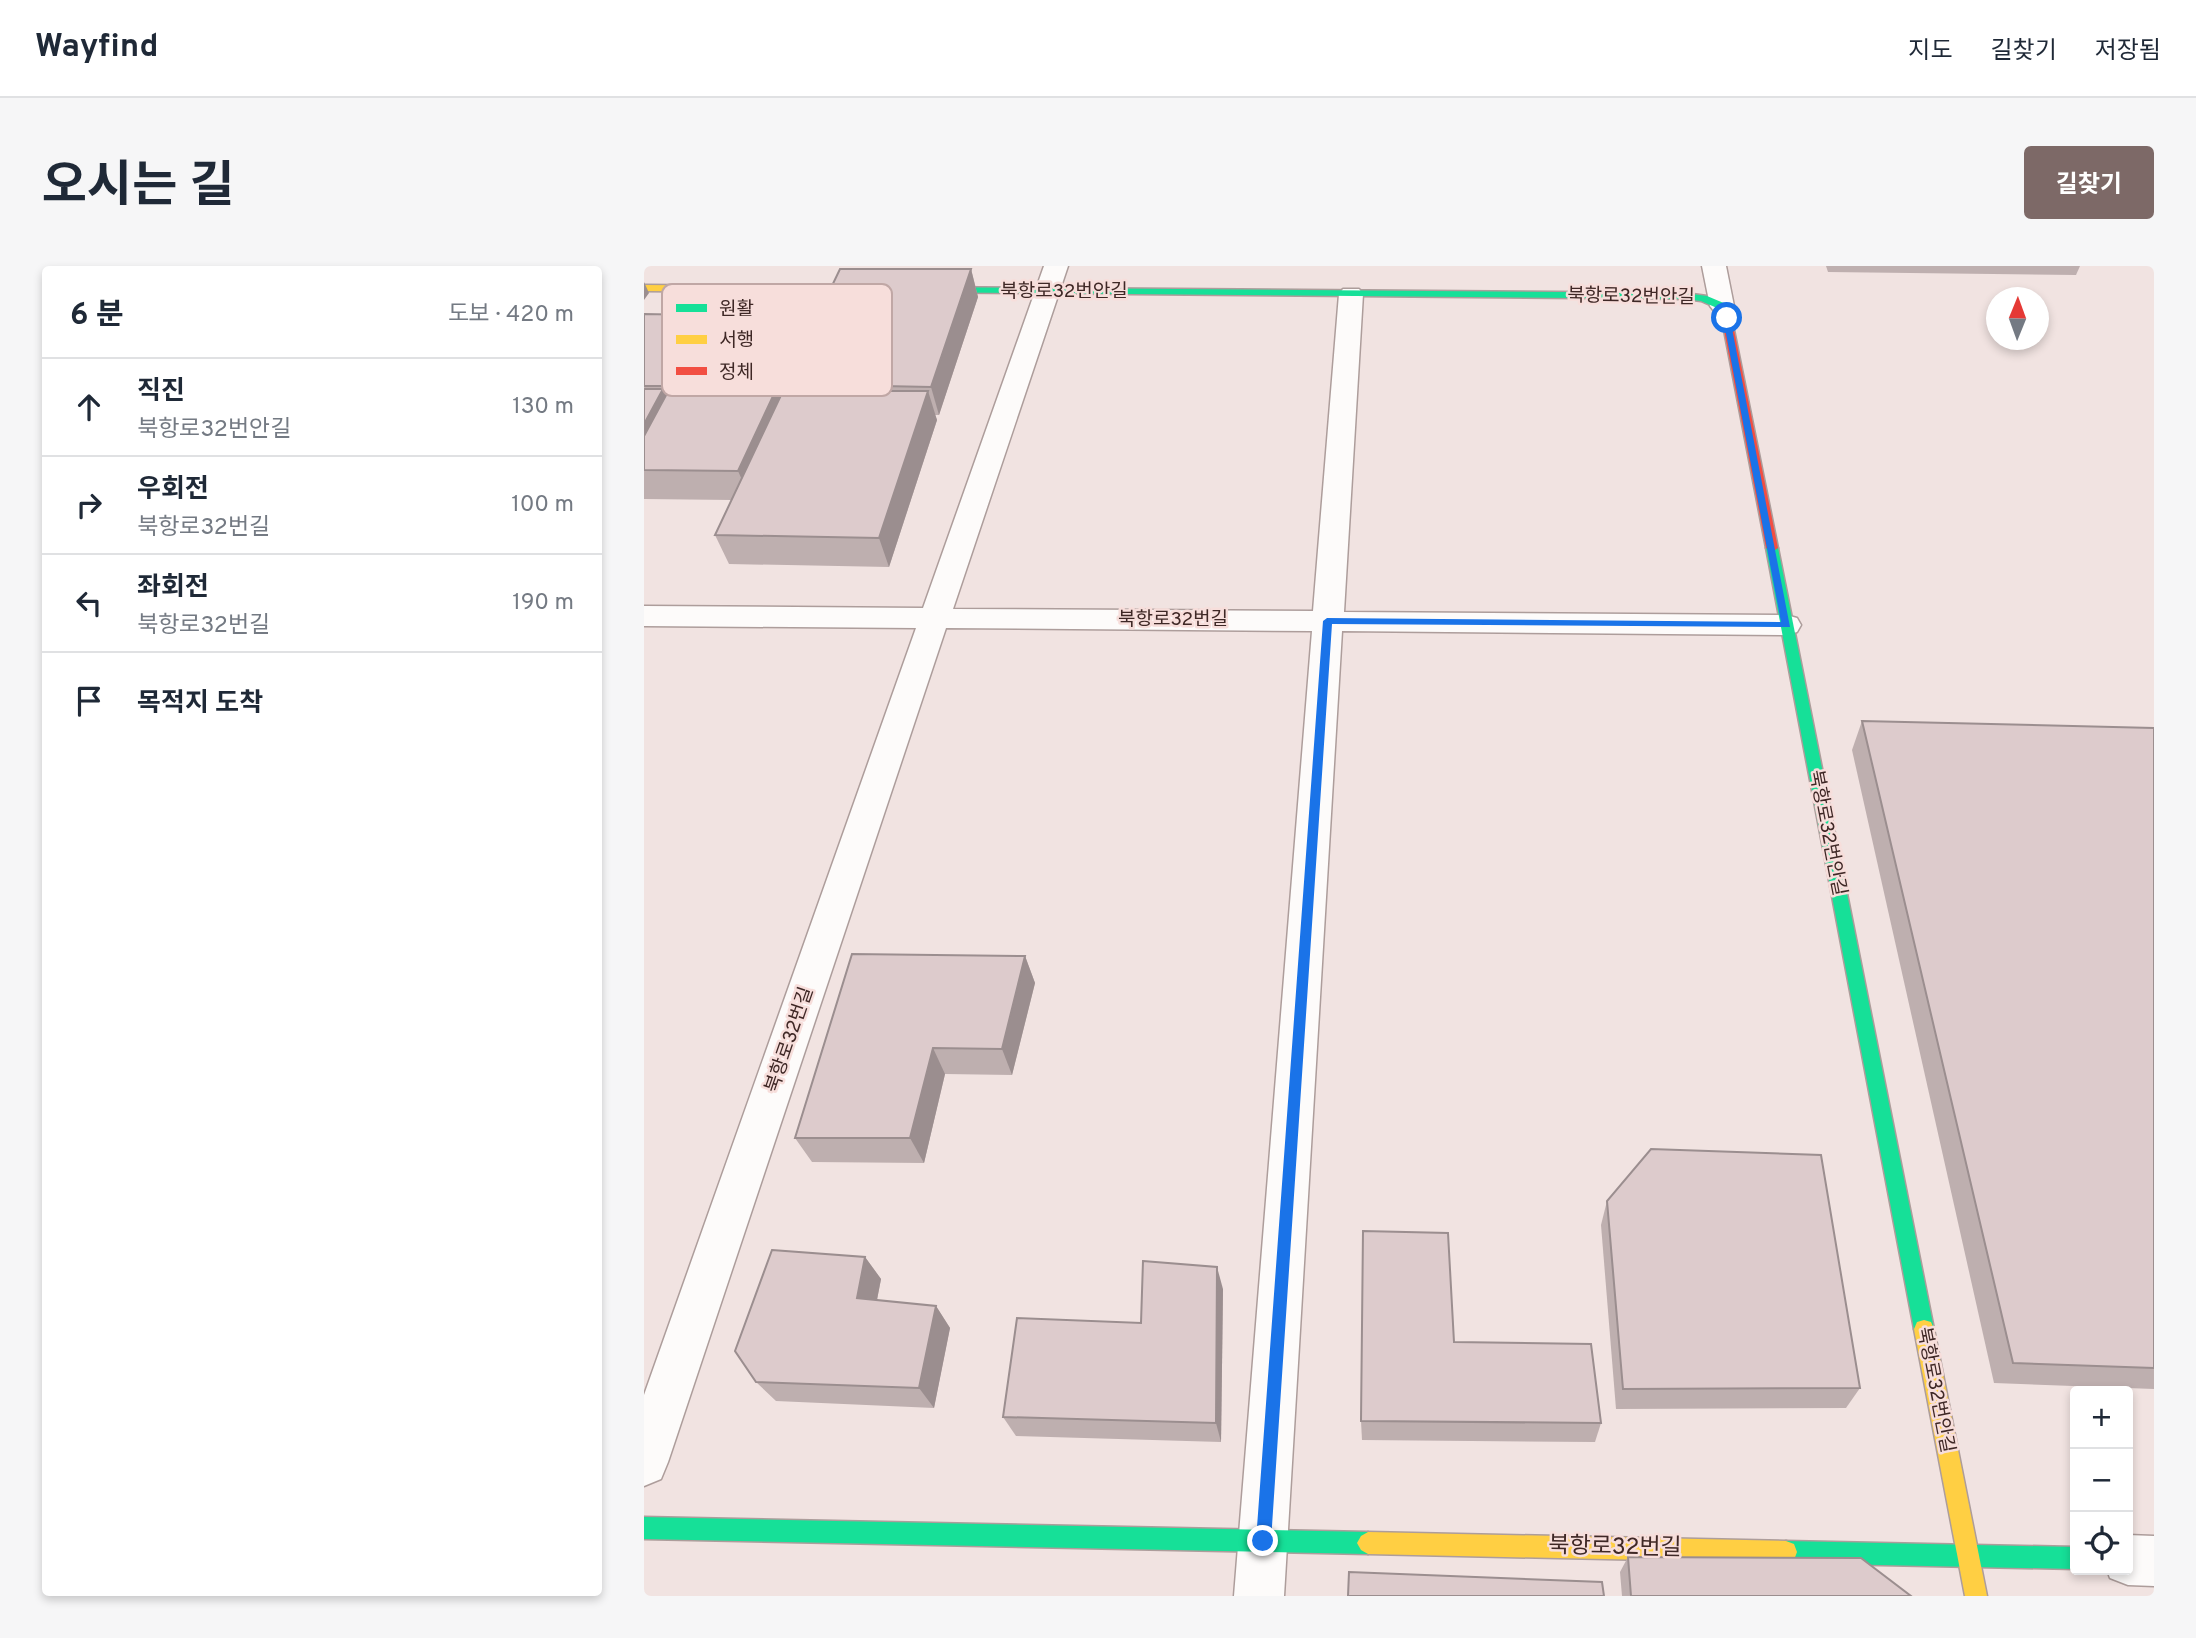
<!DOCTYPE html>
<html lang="ko">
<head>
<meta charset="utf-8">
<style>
  :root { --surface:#fff; --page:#f6f6f7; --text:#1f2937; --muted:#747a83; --line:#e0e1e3; --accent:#7d6967 }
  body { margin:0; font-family:Overpass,"Noto Sans KR",sans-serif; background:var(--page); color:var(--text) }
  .controls { position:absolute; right:21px; bottom:21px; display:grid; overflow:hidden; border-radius:7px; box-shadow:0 4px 10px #0003 }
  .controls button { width:63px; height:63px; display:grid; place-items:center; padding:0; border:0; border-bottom:2px solid var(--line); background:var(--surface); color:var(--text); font:35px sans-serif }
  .compass { position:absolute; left:1342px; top:21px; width:63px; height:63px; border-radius:50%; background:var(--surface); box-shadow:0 4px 10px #0003; rotate:1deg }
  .stop { position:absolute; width:21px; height:21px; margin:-16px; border:5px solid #1a73e8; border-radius:50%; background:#fff }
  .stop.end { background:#1a73e8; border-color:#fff; box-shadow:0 2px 7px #0008 }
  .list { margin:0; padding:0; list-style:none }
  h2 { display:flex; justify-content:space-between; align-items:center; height:91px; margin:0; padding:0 28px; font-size:30px }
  h2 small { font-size:23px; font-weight:400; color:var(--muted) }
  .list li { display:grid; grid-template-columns:46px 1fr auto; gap:21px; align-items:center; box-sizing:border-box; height:98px; padding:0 28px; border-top:2px solid var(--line) }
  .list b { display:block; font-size:26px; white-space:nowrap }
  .list p { margin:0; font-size:23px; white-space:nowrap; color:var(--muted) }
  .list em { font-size:23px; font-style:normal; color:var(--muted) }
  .icon { flex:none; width:38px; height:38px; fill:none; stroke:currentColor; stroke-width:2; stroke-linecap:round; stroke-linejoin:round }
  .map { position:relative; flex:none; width:1510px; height:1330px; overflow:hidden; border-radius:7px }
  header { display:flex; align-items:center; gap:42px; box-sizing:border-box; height:98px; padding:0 35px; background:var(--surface); border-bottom:2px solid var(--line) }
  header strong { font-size:33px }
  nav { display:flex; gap:38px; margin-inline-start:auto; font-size:24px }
  .intro { display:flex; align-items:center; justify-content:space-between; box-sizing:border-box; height:168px; padding:0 42px }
  h1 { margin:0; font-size:49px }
  .button { padding:18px 32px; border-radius:7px; background:var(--accent); color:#fff; font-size:24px; font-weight:700 }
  main { display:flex; gap:42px; padding:0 42px }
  aside { flex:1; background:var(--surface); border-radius:7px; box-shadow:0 4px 10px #0003 }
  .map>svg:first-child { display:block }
</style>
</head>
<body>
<header>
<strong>Wayfind</strong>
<nav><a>지도</a><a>길찾기</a><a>저장됨</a></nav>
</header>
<div class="intro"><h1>오시는 길</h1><a class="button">길찾기</a></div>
<main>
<aside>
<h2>6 분<small>도보 · 420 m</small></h2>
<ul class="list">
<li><svg class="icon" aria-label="ahead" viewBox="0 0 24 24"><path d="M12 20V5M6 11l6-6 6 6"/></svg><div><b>직진</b><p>북항로32번안길</p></div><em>130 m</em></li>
<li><svg class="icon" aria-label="right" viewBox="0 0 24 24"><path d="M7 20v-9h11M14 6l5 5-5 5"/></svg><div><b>우회전</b><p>북항로32번길</p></div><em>100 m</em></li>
<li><svg class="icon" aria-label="left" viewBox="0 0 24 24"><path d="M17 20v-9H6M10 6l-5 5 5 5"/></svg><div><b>좌회전</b><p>북항로32번길</p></div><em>190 m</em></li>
<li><svg class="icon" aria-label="arrive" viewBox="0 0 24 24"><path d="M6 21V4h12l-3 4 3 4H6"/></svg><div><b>목적지 도착</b></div></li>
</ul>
</aside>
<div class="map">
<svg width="1510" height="1330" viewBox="0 0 1510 1330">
  <rect width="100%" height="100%" fill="#f1e3e1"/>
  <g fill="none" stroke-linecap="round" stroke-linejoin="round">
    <defs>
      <g id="street">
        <polygon points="400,0 424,0 309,343 669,345 695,28 699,23 715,23 719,28 700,346 1142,349 1153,352 1157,359 1153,366 1142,369 698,365 640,1330 590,1330 668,365 302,362 24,1196 17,1213 0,1220 0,1129 272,362 0,360 0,340 279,342"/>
        <polygon points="1058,0 1082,0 1090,40 1086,45 1070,45 1066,40"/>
        <polygon points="1484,1269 1510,1270 1510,1320 1484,1319 1466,1312 1463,1304 1484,1304"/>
      </g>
      <g id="fast">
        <polygon points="265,21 1041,27 1063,30 1082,38 1089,59 1080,61 1073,42 1057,35 1041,33 261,26 260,24"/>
        <polygon points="1128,278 1134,282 1290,1063 1287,1070 1280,1072 1273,1070 1270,1063 1122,282"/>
        <polygon points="0,1251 724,1266 731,1270 735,1277 731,1284 724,1288 0,1273"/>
        <polygon points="1142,1275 1431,1281 1431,1303 1142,1297 1134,1294 1131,1286 1134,1278"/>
      </g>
      <g id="slow">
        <polygon points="0,19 265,21 270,24 265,27 0,25"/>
        <polygon points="1280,1054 1287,1056 1290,1063 1343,1330 1321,1330 1270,1063 1273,1056"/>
        <polygon points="724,1266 1142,1275 1150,1278 1153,1286 1150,1294 1142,1297 724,1288 717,1284 713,1277 717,1270"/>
      </g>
      <polygon id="jam" points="1084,56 1089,59 1134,282 1128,286 1122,282 1079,59"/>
    </defs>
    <use href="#street" stroke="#ad9d9b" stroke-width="3"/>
    <use href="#fast" stroke="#ad9d9b" stroke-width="3"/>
    <use href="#slow" stroke="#ad9d9b" stroke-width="3"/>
    <use href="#jam" stroke="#ad9d9b" stroke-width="3"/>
    <use href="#street" fill="#fdfbfa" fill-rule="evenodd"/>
    <use href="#fast" fill="#16e098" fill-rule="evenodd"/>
    <use href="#slow" fill="#ffcf43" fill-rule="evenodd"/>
    <use href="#jam" fill="#f24e42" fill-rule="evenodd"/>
  </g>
  <g fill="#beafaf">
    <polygon points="1182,0 1436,0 1432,9 1184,6"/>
    <polygon points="327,3 334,31 295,149 291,149 293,154 245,301 85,298 71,269 88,234 0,233 0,48 169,59"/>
    <polygon points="1218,455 1510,462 1510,1123 1350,1117 1208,484"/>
    <polygon points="381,690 391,717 368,809 301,808 280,897 168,896 151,872"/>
    <polygon points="963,935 1216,1122 1202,1142 972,1143 957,959"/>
    <polygon points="221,991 237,1013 233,1034 292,1040 306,1062 290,1142 132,1135 112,1116"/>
    <polygon points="579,1023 577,1176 372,1170 359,1151 497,1057"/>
    <polygon points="810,1076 957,1157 951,1176 718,1174 717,1155"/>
    <polygon points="984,1291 1267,1330 978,1330 976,1306"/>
  </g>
  <g fill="#9b8e8f">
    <polygon points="327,3 334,31 295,149 287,121"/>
    <polygon points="0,16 5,27 0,34"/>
    <polygon points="166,51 176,79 141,118 149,139 107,234 94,205"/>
    <polygon points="19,123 32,152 0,204 0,158"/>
    <polygon points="284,125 293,154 245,301 235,272"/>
    <polygon points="381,690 391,717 368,809 358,783"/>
    <polygon points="289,782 301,808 280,897 266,872"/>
    <polygon points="221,991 237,1013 229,1054 213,1032"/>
    <polygon points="573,1001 579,1023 577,1176 572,1157"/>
    <polygon points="292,1040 306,1062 290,1142 275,1122"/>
  </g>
  <g fill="#ddcbcc" stroke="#9b8e8f" stroke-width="2">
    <polygon points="196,3 327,3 287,121 141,118"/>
    <polygon points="0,48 166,51 94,205 0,204 0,170 27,120 0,120"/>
    <polygon points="0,123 19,123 0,158"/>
    <polygon points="139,125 284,125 235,272 71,269"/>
    <polygon points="1218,455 1510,462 1510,1102 1369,1097"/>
    <polygon points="208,688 381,690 358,783 289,782 266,872 151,872"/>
    <polygon points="1007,883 1177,889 1216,1122 979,1123 963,935"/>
    <polygon points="719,965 804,967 810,1076 947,1078 957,1157 717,1155"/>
    <polygon points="128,984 221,991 213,1032 292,1040 275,1122 112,1116 91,1085"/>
    <polygon points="499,995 573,1001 572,1157 359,1151 373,1052 497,1057"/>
    <polygon points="984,1291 1217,1292 1267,1330 987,1330"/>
    <polygon points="705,1306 958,1316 960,1330 704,1330"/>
  </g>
  <polygon fill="#1a73e8" points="1083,50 1086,52 1146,361 688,358 627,1275 625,1280 619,1282 614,1280 612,1275 679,355 683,352 1137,356 1079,52"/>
  <g text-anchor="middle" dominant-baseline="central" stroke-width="5" stroke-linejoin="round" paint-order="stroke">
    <g font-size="19" fill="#3f2826" stroke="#f7dedb">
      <text x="420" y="26">북항로32번안길</text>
      <text transform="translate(987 31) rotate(1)">북항로32번안길</text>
      <text x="529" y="354">북항로32번길</text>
      <text transform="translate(1183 567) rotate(79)">북항로32번안길</text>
      <text transform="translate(146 774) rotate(-71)">북항로32번길</text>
      <text transform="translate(1291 1124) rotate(79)">북항로32번안길</text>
    </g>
    <g font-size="23" fill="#3f2826" stroke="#f7dedb">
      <text transform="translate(971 1282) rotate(1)">북항로32번길</text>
    </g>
  </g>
  <rect x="18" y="18" width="230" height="112" rx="10" fill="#f7dedb" stroke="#c0a7a5" stroke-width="2"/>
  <rect x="32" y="38" width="31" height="8" fill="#16e098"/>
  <rect x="32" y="69" width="31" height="9" fill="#ffcf43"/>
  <rect x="32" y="101" width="31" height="8" fill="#f24e42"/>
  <g font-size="19" fill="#3f2826">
    <text x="75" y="49">원활</text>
    <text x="75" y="80">서행</text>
    <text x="75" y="112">정체</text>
  </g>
</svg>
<div class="controls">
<button>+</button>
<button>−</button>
<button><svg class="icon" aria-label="locate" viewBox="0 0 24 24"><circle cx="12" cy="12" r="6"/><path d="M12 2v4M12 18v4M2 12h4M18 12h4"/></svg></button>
</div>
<svg class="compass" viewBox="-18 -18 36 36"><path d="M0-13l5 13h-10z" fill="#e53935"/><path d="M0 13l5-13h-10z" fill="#747a83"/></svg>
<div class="stop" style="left:1083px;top:52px"></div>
<div class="stop end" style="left:619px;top:1275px"></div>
</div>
</main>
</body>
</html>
